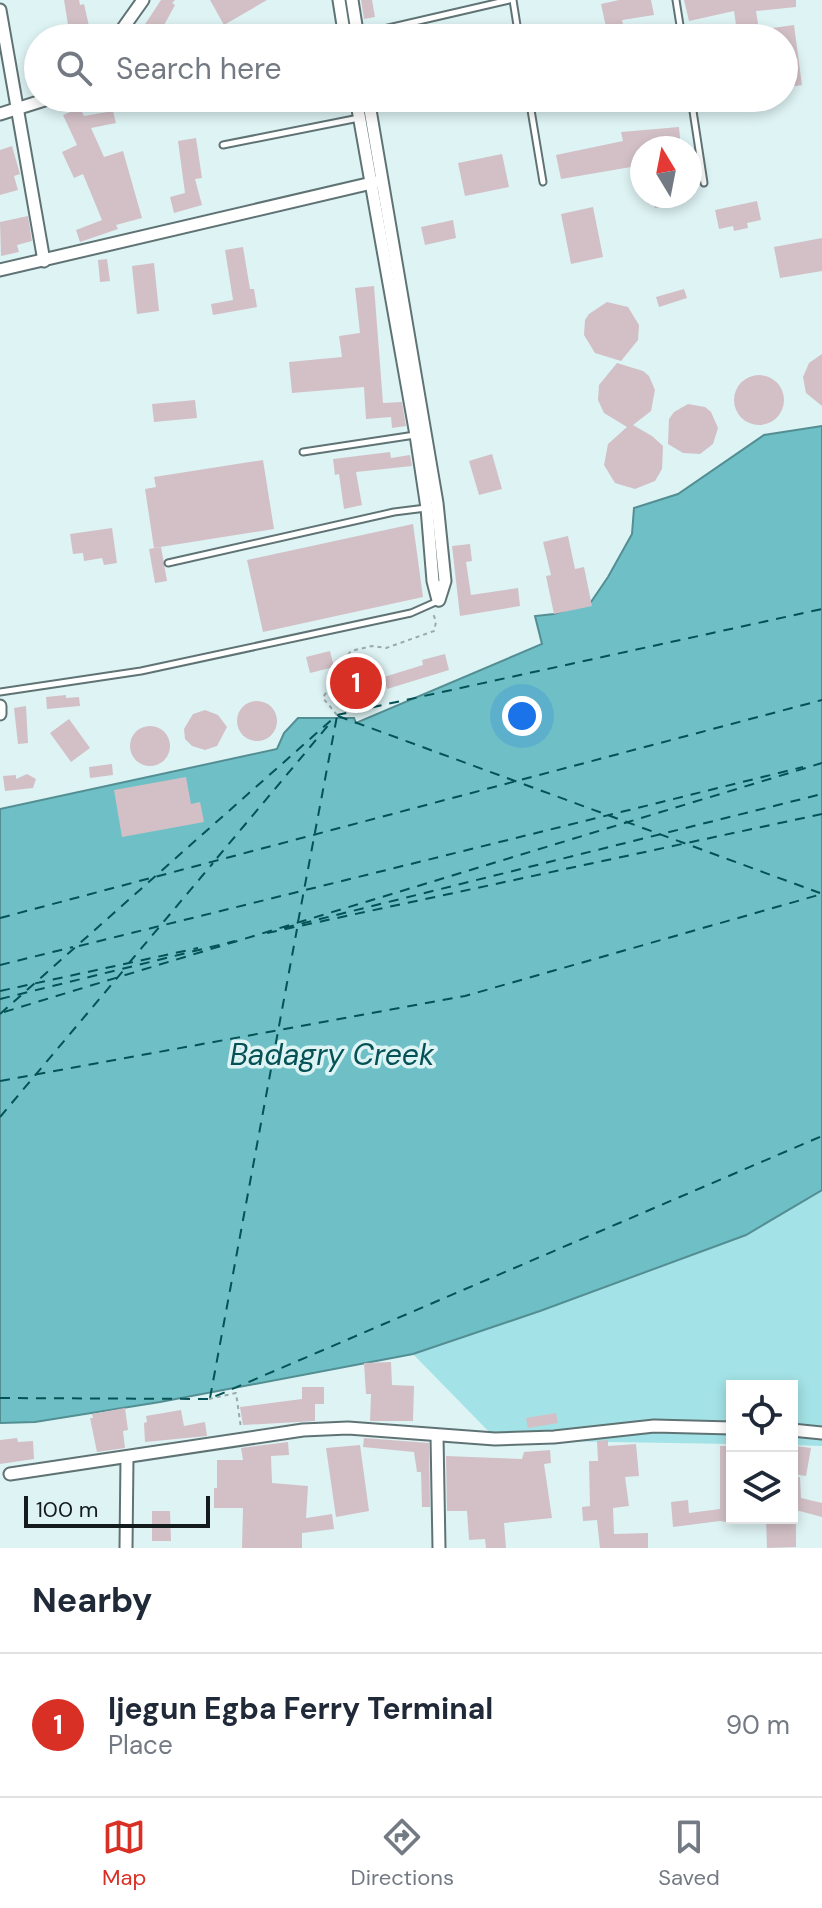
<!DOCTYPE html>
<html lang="en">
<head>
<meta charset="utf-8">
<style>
  :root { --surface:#fff; --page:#f6f6f7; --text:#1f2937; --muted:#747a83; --line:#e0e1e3; --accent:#d93025 }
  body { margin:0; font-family:"DM Sans",sans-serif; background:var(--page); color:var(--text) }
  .controls { position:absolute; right:24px; bottom:24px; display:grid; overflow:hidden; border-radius:0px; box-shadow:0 4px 12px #0003 }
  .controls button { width:72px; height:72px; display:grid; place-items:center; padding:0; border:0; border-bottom:2px solid var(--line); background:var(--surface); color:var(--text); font:40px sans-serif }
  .compass { position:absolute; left:630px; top:136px; width:72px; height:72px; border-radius:50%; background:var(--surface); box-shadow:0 4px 12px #0003; rotate:350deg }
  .scale { position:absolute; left:24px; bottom:20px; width:186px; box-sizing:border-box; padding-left:8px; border:4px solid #141b1c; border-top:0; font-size:22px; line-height:28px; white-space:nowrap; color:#141b1c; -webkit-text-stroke:6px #def3f4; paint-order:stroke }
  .you { position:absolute; left:522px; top:716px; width:28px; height:28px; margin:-20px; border:6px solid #fff; border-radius:50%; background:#1a73e8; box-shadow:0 0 0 12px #1a73e833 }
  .badge { display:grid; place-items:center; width:52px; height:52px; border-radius:50%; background:var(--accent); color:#fff; font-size:26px; font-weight:700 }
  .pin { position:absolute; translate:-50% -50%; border:4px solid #fff; box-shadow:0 2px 8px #0006 }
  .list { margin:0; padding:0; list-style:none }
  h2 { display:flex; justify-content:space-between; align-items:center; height:104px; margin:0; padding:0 32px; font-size:34px }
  h2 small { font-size:26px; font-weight:400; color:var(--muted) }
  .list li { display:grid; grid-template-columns:52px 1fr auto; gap:24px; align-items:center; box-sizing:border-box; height:144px; padding:0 32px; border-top:2px solid var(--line) }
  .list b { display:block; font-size:30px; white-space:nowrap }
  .list p { margin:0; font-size:26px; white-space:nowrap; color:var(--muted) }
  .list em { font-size:26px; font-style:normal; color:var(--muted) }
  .icon { flex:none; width:44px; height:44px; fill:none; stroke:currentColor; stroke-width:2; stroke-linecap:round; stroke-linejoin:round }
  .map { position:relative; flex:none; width:822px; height:1548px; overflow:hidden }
  .search { position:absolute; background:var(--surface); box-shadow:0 4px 12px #0003; left:24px; right:24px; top:24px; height:88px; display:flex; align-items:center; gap:20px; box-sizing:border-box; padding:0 28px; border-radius:44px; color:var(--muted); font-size:30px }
  .sheet { height:248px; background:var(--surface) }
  nav { display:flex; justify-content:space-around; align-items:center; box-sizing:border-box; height:112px; border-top:2px solid var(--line); background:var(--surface); font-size:22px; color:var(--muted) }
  nav a { display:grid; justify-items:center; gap:4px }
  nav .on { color:var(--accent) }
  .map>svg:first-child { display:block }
</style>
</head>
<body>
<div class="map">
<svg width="822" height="1548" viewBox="0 0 822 1548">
  <rect width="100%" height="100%" fill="#def3f4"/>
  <polygon fill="#a3e2e6" points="822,1190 822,1446 792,1445 792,1386 732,1386 732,1444 497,1440 413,1354 540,1311 746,1235"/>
  <polygon fill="#6ec0c6" stroke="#538e93" stroke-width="2" points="822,426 822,1190 746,1235 540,1311 413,1354 160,1402 35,1422 0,1423 0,809 277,749 284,733 298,718 354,718 356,723 542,644 535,616 554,614 591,602 608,577 632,534 634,508 678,494 764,435"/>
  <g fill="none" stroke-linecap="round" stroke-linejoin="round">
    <g stroke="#045156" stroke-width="2" stroke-dasharray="10 8" stroke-linecap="butt">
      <polyline points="338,716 820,893"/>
      <polyline points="217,858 331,722"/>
      <polyline points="0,918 822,700"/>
      <polyline points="298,922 337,716"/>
      <polyline points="284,928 822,794"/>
      <polyline points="267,933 822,814"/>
      <polyline points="79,946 803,767"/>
      <polyline points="129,963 213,863"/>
      <polyline points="0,965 73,947"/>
      <polyline points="0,991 198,948"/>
      <polyline points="0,999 235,941"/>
      <polyline points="4,1012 822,763"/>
      <polyline points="0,1014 337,715 822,609"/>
      <polyline points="0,1081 465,996 822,894"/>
      <polyline points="0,1117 123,971"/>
      <polyline points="0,1398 209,1399 822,1136"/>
      <polyline points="210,1398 297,929"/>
    </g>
  </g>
  <g fill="#d2c0c6">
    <polygon points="64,0 79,0 80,5 84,4 89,26 69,31"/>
    <polygon points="161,0 175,0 172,3 175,5 157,38 136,38"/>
    <polygon points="210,0 267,0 224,25"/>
    <polygon points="361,0 372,0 375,17 364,19"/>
    <polygon points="619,0 651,0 654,15 622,20 623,24 606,27 601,4"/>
    <polygon points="684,0 796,0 796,7 756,11 759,30 794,25 802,85 789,87 787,77 784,77 784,38 738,38 734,11 689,21"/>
    <polygon points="548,98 586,98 586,103 550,110"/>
    <polygon points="80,108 84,116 113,111 116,123 91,128 104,157 123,151 142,218 116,225 118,229 80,242 76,230 102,220 83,174 74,178 62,152 77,145 63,115"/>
    <polygon points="679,127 681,148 642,148 642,184 632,185 631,167 561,179 556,155 623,141 621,132"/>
    <polygon points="196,138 202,178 195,179 202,205 174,213 170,197 185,193 178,141"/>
    <polygon points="12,146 20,174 14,176 18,190 0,195 0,150"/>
    <polygon points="502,154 509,187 465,196 458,163"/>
    <polygon points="673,196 674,205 655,208 653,198"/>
    <polygon points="757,201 761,220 747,223 748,228 734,231 733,226 719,229 715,210"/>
    <polygon points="593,207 603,257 571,264 561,214"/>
    <polygon points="28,216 32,241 17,245 19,252 1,256 0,222"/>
    <polygon points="453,220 456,238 425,245 421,227"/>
    <polygon points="822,238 822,271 780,278 774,247"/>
    <polygon points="243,247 250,289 254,289 257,307 213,315 211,304 233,300 225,250"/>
    <polygon points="107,259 110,281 100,282 98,260"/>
    <polygon points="154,263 159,311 137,314 132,266"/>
    <polygon points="374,286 383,403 402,402 406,426 392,428 391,417 366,419 364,387 292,393 289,362 342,357 339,336 360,333 355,288"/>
    <polygon points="684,289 687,298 659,307 656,297"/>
    <polygon points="607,302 628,307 639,325 638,340 621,361 595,353 584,335 585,320 589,314"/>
    <polygon points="822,354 822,406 806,393 803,377 809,363"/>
    <polygon points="617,363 643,371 649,376 655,390 651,411 633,425 652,436 663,446 662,469 655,481 635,489 615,483 604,465 608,444 627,427 604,413 598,400 599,385"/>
    <circle cx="759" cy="400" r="25"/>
    <polygon points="195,400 197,418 154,422 152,404"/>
    <polygon points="688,404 705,407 711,412 718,428 713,444 700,454 683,453 668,444 669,419 674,412"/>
    <polygon points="390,452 391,458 410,455 412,466 356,472 362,505 344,509 339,474 335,475 333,459"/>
    <polygon points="492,454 502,489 479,495 469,461"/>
    <polygon points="263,460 274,529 154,548 145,489 156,487 154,477"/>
    <polygon points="413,524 423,597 263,632 247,560"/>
    <polygon points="112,528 117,563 104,565 102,558 84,561 83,553 73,554 70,534"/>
    <polygon points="568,536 575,569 584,567 592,606 554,614 546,576 551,575 543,542"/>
    <polygon points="470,544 472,561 466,562 471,595 518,588 520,606 460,616 452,546"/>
    <polygon points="161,547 167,581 155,583 149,549"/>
    <polygon points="330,651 334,667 310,673 306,657"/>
    <polygon points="445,654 449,670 387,689 384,677 423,665 422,660"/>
    <polygon points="362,669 372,685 344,701 338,691 344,688 341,681"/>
    <polygon points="66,695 66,698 79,697 80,706 47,709 46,697"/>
    <circle cx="257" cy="721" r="20"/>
    <polygon points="26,706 28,743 18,744 14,708"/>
    <polygon points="205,710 218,715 227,727 217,746 205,750 192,746 185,739 184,729 193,714"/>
    <polygon points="69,719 90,748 71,762 50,733"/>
    <circle cx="150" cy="746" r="20"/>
    <polygon points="112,764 113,775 90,778 89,767"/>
    <polygon points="27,774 36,779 33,788 5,791 3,776 16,775 16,779"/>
    <polygon points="186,777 191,804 200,802 204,822 122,837 114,790"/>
    <polygon points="391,1362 392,1385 414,1386 413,1421 370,1421 371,1394 366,1394 364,1363"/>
    <polygon points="302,1387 324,1387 324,1404 315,1404 315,1421 243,1425 240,1407 302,1399"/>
    <polygon points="125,1408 128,1430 123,1431 125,1448 97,1452 90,1418 93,1418 92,1414"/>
    <polygon points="181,1410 184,1426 205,1422 207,1436 145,1442 144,1423 147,1422 146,1416"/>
    <polygon points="556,1413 558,1423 528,1428 526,1418"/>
    <polygon points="17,1438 18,1442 33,1441 34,1459 0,1464 0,1440"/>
    <polygon points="364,1438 429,1443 430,1507 422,1507 421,1472 417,1472 414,1452 363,1447"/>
    <polygon points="608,1440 608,1446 636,1444 639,1476 625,1477 629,1506 613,1508 614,1534 648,1533 648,1548 600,1548 597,1520 583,1521 582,1507 590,1506 589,1461 598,1461 597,1441"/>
    <polygon points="288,1442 289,1455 271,1456 272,1483 308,1486 306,1518 332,1514 334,1529 302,1533 302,1548 242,1548 243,1508 214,1508 214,1488 217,1488 217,1460 243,1460 241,1448"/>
    <polygon points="360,1445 369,1511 336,1517 326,1448"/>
    <polygon points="720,1446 732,1446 732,1523 720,1521 673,1527 671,1502 688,1500 689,1513 720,1509"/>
    <polygon points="796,1446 811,1448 806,1476 792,1474 792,1450 796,1450"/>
    <polygon points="550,1450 551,1463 544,1464 552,1518 504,1523 506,1548 486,1548 485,1539 469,1540 467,1511 447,1511 446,1456 522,1459 524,1452"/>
    <polygon points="800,1477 801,1498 822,1503 822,1517 792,1509 792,1478"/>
    <polygon points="152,1511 170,1511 171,1541 152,1541"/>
    <polygon points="766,1518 796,1518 796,1547 767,1548"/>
  </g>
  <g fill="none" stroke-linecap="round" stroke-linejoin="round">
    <defs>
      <g id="service">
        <polyline points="513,0 519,38"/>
        <polyline points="676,0 682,38"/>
        <polyline points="358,35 509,0"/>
        <polyline points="529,98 543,182"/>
        <polyline points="691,98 704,183"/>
        <polyline points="223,145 359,118"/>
        <polyline points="303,452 415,435"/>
        <polyline points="168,563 394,512 426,508"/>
        <polyline points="0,692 141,671 411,613 438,601"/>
      </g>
      <g id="minor">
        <polyline points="339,0 345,38"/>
        <polyline points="352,0 358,38"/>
        <polyline points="0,10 44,261"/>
        <polyline points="116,38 143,0"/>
        <polyline points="356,98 416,435 427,508 433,581 438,600"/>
        <polyline points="368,98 437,503 445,581 439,600"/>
        <polyline points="0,114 51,98"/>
        <polyline points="0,270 376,182"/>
        <polyline points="0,706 0,714"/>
        <polyline points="792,1430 822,1433"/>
        <polyline points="437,1436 439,1548"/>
        <polyline points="10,1474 303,1430 348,1428 495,1439 554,1437 654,1426 732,1428"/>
        <polyline points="126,1548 127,1457"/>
      </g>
    </defs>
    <use href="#service" stroke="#607374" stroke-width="9"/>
    <use href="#minor" stroke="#607374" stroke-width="15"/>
    <g stroke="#9aaaab" stroke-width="2" stroke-dasharray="4 4" stroke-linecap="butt">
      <polyline points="337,715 323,698 344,660 351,651 372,646 386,648 434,631 436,622 433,613"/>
      <polyline points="209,1399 236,1393 241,1428"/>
    </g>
    <use href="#service" stroke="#fff" stroke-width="5"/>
    <use href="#minor" stroke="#fff" stroke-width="11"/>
  </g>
  <g text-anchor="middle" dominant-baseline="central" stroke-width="7" stroke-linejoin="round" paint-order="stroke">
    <g font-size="30" font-style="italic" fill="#045156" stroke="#def3f4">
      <text x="332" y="1054">Badagry Creek</text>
    </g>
  </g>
</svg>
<div class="controls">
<button><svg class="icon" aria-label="locate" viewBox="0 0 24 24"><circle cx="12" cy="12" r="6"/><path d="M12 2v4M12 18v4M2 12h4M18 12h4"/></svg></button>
<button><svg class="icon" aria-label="layers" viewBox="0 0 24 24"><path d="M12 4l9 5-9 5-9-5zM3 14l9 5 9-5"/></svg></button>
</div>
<svg class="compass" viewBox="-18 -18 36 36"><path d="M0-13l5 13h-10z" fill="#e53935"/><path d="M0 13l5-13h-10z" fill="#747a83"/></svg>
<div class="scale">100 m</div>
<div class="you"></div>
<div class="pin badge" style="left:356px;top:683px">1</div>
<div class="search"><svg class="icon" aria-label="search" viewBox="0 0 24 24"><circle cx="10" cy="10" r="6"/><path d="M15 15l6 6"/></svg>Search here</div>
</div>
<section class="sheet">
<h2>Nearby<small></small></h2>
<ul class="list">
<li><span class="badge">1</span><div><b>Ijegun Egba Ferry Terminal</b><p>Place</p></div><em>90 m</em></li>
</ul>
</section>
<nav>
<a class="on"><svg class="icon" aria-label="map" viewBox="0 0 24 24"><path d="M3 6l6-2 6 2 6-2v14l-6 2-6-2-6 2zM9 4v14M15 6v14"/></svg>Map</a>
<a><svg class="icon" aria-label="directions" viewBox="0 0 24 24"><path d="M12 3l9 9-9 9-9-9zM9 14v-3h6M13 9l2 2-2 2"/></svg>Directions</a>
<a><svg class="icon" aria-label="saved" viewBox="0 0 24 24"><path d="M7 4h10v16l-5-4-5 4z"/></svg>Saved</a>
</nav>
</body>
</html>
